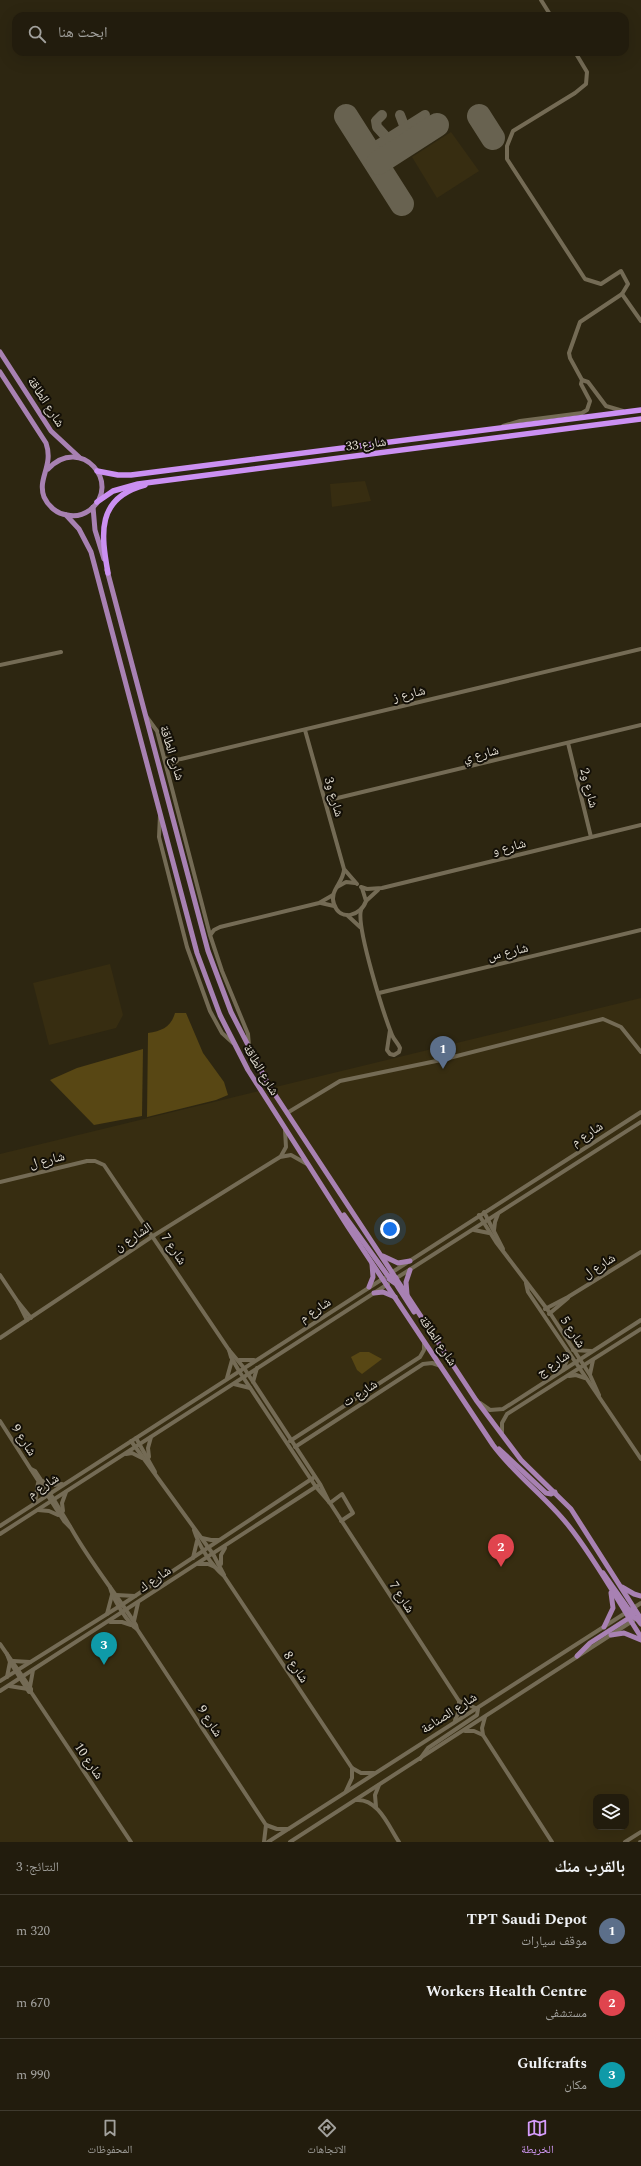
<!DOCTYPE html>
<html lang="ar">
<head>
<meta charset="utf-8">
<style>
  :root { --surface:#221c0d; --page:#2e291b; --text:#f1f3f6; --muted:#a2a19d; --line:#3f3a2e; --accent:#d59cfb }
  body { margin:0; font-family:Spectral,"Noto Naskh Arabic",serif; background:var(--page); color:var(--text); direction:rtl }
  .controls { position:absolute; right:12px; bottom:12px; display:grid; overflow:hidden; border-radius:8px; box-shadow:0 4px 16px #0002 }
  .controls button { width:36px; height:36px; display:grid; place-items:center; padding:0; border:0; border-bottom:1px solid var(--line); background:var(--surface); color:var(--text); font:20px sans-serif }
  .you { position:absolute; left:390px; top:1229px; width:14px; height:14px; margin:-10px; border:3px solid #fff; border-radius:50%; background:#1a73e8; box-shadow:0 0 0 6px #1a73e833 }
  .badge { display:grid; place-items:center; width:26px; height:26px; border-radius:50%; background:var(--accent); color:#fff; font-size:13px; font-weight:700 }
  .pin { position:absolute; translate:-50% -33px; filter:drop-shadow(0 1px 2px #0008) }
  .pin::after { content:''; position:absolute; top:21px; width:14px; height:12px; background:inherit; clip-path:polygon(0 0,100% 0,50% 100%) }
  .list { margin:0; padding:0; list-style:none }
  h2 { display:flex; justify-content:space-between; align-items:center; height:52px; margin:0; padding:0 16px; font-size:17px }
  h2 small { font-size:13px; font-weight:400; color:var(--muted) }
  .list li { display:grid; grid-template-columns:26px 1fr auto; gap:12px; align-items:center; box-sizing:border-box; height:72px; padding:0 16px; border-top:1px solid var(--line) }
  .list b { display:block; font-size:15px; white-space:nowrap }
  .list p { margin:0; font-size:13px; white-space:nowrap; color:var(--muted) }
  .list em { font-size:13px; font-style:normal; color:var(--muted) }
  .icon { flex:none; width:22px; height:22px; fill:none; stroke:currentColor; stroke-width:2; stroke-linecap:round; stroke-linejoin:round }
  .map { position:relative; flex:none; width:641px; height:1842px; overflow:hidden; direction:ltr }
  .search { position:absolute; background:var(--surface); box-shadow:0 4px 16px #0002; left:12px; right:12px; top:12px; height:44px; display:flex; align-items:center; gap:10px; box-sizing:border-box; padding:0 14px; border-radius:12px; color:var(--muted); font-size:15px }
  .sheet { height:268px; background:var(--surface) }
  nav { display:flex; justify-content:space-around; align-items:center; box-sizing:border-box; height:56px; border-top:1px solid var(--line); background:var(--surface); font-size:11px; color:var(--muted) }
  nav a { display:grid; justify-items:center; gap:2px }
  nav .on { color:var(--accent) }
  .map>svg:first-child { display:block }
</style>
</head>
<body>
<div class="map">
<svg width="641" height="1842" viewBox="0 0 641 1842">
  <rect width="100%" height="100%" fill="#2d2611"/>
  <g fill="#372d11" fill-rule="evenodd">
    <polygon points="451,132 479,171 437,198 412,157"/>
    <polygon points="365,481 371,501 332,507 330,484"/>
    <polygon points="110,964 123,1015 116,1028 49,1045 33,983"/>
    <path d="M641 998V1842H0V1154ZM596 1797H626V1827H596Z"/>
  </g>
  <g fill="#584714">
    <path d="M175 1013H186L203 1053 224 1082 228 1095 216 1100 147 1117 148 1033C162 1031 171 1027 175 1013Z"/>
    <polygon points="143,1049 142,1116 94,1125 50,1080 77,1068"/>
    <polygon points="360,1352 369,1352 382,1359 362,1374 357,1370 351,1357"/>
  </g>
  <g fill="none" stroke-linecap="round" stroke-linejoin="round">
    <g stroke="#686250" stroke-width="10">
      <polyline points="382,115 376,121 377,127 388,139"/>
      <polyline points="400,115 405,128"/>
      <polyline points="368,151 425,115"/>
    </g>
    <g stroke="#686250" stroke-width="24">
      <polyline points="346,116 402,204"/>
      <polyline points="479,116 493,138"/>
      <polyline points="378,163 437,125"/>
    </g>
    <g stroke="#746b55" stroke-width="4">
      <polyline points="541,0 551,16"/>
      <polyline points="622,294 641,321"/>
      <polyline points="582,380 588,382 606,406 623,411"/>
      <polyline points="503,426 520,421 582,413 587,410 590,401 581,384 582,380 570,358 569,353 580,322 622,294 628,284 621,271 601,284 585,279 507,159 507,146 513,131 575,93 586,84 587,72 575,52"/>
      <polyline points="0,665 61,652"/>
      <polyline points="146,716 157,731 210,935 222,971 248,1034 249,1046"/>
      <polyline points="305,730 344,869 357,884"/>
      <polyline points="568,743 591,837"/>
      <polyline points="164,758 171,760 181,759 641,649"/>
      <polyline points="167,769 177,761"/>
      <polyline points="325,801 641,725"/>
      <polyline points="160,815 159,837 187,947 210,1011 222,1033 233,1043"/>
      <path d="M344 870C343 883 329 891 334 904 340 922 361 916 366 901L362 888"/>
      <polyline points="337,887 346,882 355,883"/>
      <polyline points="361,887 367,889 382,888 641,825"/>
      <polyline points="366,901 378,890"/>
      <polyline points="321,903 334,906"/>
      <path d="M361 910C356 927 384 1015 392 1035 394 1040 398 1043 400 1048L399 1052 394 1055 390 1054 387 1050 390 1030"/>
      <polyline points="347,915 360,927"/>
      <polyline points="211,934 214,930 220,927 319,903 333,895"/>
      <polyline points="379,993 641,930"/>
      <polyline points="287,1113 340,1081 441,1060 603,1019 621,1027 641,1052"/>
      <polyline points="281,1156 286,1147 285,1130"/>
      <polyline points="0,1182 87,1161 95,1161 104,1165 229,1350 244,1368 320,1484 329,1502"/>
      <polyline points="484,1212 503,1249"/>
      <polyline points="479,1215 496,1242 550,1313 590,1375 599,1395"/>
      <polyline points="474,1230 489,1233"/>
      <polyline points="494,1230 495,1222 498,1214"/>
      <polyline points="391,1273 641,1112"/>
      <polyline points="0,1275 18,1302 27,1320"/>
      <polyline points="395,1279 641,1122"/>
      <polyline points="526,1283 528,1292 641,1459"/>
      <polyline points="18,1302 31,1318"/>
      <polyline points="545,1309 568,1297 641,1252"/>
      <polyline points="549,1314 568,1298"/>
      <polyline points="0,1338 153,1236 280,1157 291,1155 307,1164"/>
      <polyline points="229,1350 231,1357 239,1371 316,1487 330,1503 459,1701 478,1709 477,1715 428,1748 420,1759"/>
      <polyline points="573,1350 591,1351"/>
      <polyline points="239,1360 254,1360"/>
      <polyline points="563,1370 567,1360 568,1352"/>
      <polyline points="590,1374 593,1360"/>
      <polyline points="569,1376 576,1375 585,1378"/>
      <polyline points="227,1378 232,1360"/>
      <polyline points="253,1382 257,1368"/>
      <polyline points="234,1384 250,1388"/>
      <polyline points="480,1403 490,1410 503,1409 641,1320"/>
      <polyline points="0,1421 64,1521 70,1527"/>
      <polyline points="502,1434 502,1423 507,1414 641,1329"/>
      <polyline points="136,1438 155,1472"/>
      <polyline points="131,1441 213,1554 224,1575"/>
      <polyline points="290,1441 420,1357 424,1350 424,1341"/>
      <polyline points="295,1447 423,1364 432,1363 441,1366"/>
      <polyline points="126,1454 132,1453 142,1458"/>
      <polyline points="149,1457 148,1448 151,1437"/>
      <path d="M31 1469 35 1471C48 1490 60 1509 71 1528 90 1562 115 1592 136 1625L137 1629 266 1825 277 1829H288"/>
      <polyline points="42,1481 54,1485 62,1484"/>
      <polyline points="35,1503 38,1483"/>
      <polyline points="330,1503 342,1494 353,1513 341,1521"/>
      <polyline points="38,1510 49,1511 58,1515"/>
      <polyline points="63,1511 62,1503 66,1492"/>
      <polyline points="0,1526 384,1278"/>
      <path d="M194 1530C199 1546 211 1565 224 1576L352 1768 361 1773H374"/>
      <polyline points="0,1534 388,1284"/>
      <polyline points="202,1538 211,1540 219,1540"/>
      <polyline points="193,1558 197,1541"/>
      <polyline points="198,1564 208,1564 215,1567"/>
      <polyline points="221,1564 221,1555 225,1548"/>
      <path d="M110 1587C112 1597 128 1624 137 1629"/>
      <polyline points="116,1595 135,1596"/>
      <polyline points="107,1614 112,1595"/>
      <polyline points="134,1621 138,1603"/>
      <polyline points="110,1622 122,1622 131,1625"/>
      <polyline points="0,1644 31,1689 31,1692"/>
      <polyline points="7,1654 10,1662 29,1692 31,1692 131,1842"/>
      <polyline points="13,1661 30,1662"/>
      <polyline points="7,1677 10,1662"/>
      <polyline points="0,1681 123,1604 313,1478"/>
      <polyline points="9,1686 28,1689"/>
      <polyline points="30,1687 33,1670"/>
      <polyline points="0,1691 317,1486"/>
      <polyline points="485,1717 482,1728 483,1735 552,1842"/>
      <polyline points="455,1720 459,1711 459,1701"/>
      <polyline points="465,1731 474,1731 483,1735"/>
      <polyline points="346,1791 352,1778 352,1768"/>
      <path d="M356 1800C378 1798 389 1827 399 1842"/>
      <polyline points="376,1807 375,1795 379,1785"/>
      <polyline points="264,1842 266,1825"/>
      <polyline points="268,1842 641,1603"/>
      <polyline points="290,1842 634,1620"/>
      <polyline points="625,1842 641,1832"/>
      <polyline points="640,1842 641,1842"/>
    </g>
    <g stroke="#a881b3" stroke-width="5">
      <polyline points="0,352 51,431 79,457"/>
      <path d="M0 372 46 443C54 466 37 478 44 497 48 506 57 514 67 515 75 517 83 515 90 510 123 484 81 434 48 469"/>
      <polyline points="93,507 95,530 104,559"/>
      <path d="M66 515 79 529 91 552 197 953 220 1015 248 1070 348 1227 493 1445C515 1475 545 1496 568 1525 596 1560 617 1600 641 1637"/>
      <polyline points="107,570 208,951 231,1012 268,1084 476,1400 521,1460 571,1509 641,1619"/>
      <polyline points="344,1215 388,1276 396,1278"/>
      <polyline points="383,1256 398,1263 410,1261"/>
      <polyline points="389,1279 396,1284 414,1312"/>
      <polyline points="369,1287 373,1277 372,1264"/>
      <polyline points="374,1293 383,1292 395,1297"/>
      <polyline points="407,1294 406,1282 410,1270"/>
      <polyline points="499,1449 546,1493 551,1494 555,1492"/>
      <polyline points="603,1573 629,1610 634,1614"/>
      <polyline points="622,1587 634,1594 641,1596"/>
      <polyline points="630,1615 637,1619 641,1624"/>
      <polyline points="604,1627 613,1608 611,1593"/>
      <polyline points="611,1635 624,1633 641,1640"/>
      <polyline points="577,1656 590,1643 629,1618 633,1608"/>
    </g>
    <g stroke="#cb90f2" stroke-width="5.5">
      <polyline points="97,471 118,475 131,475 641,410"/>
      <polyline points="97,502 113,491 138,484 641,419"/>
      <path d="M108 573C101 534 96 498 145 485"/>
    </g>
  </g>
  <g text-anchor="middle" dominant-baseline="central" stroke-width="4" stroke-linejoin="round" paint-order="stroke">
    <g font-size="13" fill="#e2ddd1" stroke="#130f07">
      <text transform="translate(46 402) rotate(57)">شارع الطاقة</text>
      <text transform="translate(366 444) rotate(-7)">شارع 33</text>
      <text transform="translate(409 694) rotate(-14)">شارع ز</text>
      <text transform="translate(172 753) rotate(73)">شارع الطاقة</text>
      <text transform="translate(481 754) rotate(-13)">شارع ي</text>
      <text transform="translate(589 788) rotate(76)">شارع و2</text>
      <text transform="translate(334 797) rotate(74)">شارع و3</text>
      <text transform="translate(509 847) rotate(-14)">شارع و</text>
      <text transform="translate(508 952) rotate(-13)">شارع س</text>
      <text transform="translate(261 1070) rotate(59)">شارع الطاقة</text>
      <text transform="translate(587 1134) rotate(-32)">شارع م</text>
      <text transform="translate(47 1160) rotate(-13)">شارع ل</text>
      <text transform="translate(133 1237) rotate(-33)">الشارع ن</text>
      <text transform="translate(174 1249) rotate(56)">شارع 7</text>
      <text transform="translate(599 1266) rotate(-32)">شارع ل</text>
      <text transform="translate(315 1310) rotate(-33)">شارع م</text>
      <text transform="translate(573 1332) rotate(57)">شارع 5</text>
      <text transform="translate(438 1341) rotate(56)">شارع الطاقة</text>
      <text transform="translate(553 1364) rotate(-34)">شارع ج</text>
      <text transform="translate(360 1393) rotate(-33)">شارع ت</text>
      <text transform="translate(24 1440) rotate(57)">شارع 9</text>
      <text transform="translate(43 1486) rotate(-33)">شارع م</text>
      <text transform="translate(155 1579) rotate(-34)">شارع ك</text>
      <text transform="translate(402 1597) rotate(57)">شارع 7</text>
      <text transform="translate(296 1667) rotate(57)">شارع 8</text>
      <text transform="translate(449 1713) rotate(-33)">شارع الصناعة</text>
      <text transform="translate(210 1721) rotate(57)">شارع 9</text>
      <text transform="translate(89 1761) rotate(56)">شارع 10</text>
    </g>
  </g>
</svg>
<div class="controls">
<button><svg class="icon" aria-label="layers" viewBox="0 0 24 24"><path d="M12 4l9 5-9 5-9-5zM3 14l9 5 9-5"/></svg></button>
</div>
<div class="you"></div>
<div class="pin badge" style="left:443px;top:1069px;background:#5c6f8a">1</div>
<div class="pin badge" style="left:501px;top:1567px;background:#e0444e">2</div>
<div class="pin badge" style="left:104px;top:1665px;background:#0f9aa8">3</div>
<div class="search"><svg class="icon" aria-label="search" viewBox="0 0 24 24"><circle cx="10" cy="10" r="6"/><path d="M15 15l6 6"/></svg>ابحث هنا</div>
</div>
<section class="sheet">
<h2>بالقرب منك<small>النتائج: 3</small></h2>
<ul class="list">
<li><span class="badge" style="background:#5c6f8a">1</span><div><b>TPT Saudi Depot</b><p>موقف سيارات</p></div><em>320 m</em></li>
<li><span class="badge" style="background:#e0444e">2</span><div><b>Workers Health Centre</b><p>مستشفى</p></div><em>670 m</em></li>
<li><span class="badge" style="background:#0f9aa8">3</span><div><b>Gulfcrafts</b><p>مكان</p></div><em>990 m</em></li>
</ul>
</section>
<nav>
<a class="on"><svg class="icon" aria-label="map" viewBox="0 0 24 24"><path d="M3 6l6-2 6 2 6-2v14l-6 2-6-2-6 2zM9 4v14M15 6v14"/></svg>الخريطة</a>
<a><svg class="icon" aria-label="directions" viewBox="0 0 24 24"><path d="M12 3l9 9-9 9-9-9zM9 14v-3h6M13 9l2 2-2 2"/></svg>الاتجاهات</a>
<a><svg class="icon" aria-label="saved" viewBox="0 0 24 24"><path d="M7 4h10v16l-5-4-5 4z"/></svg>المحفوظات</a>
</nav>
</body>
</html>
